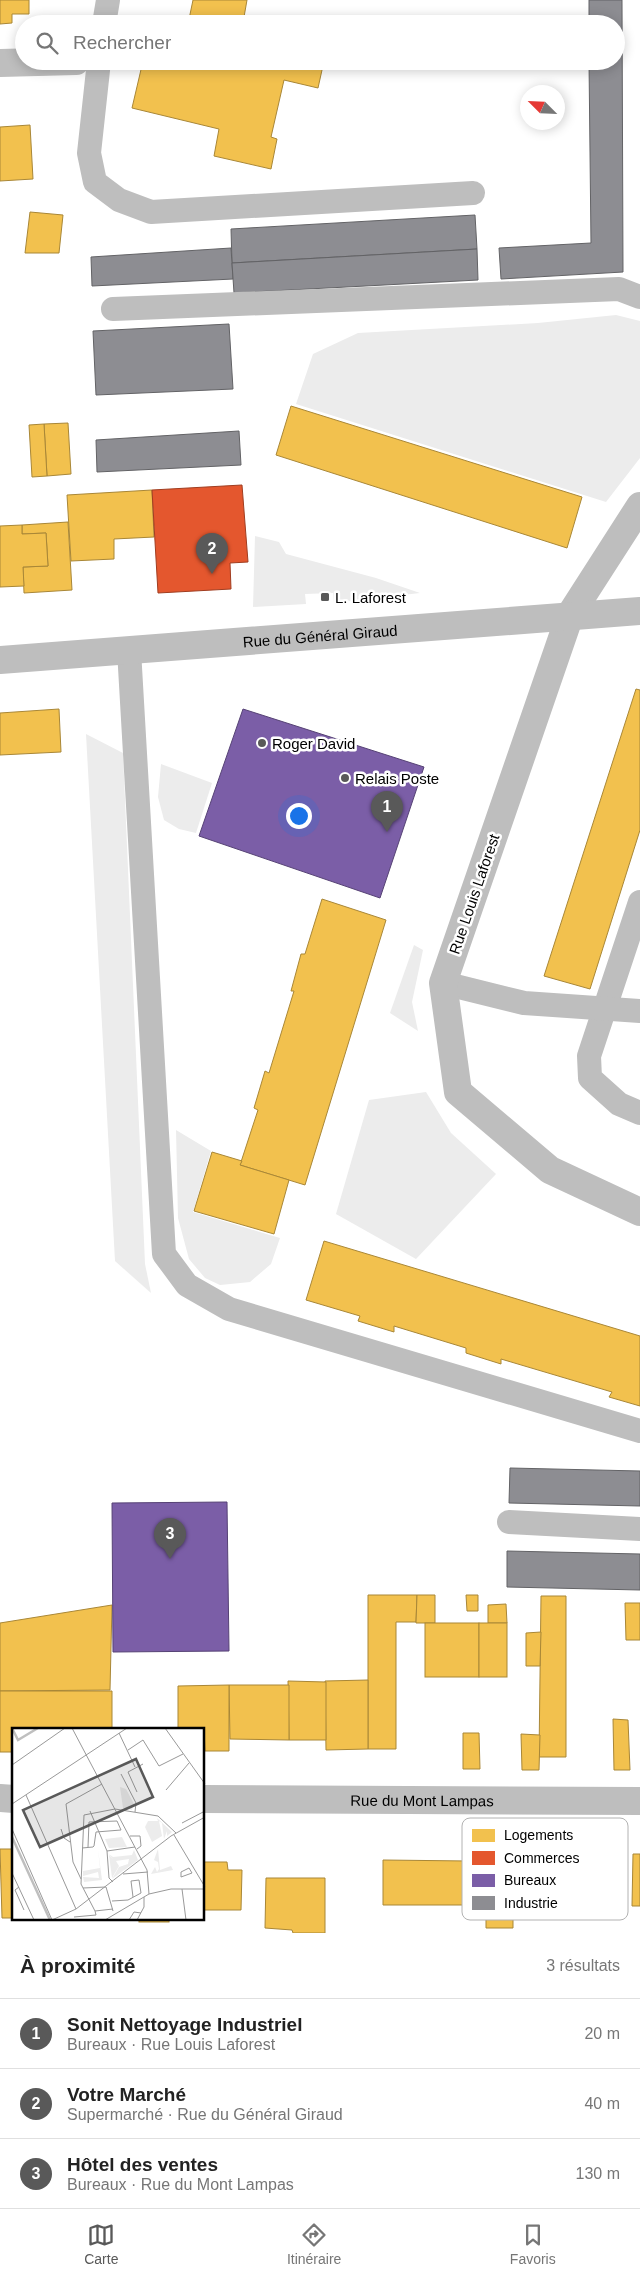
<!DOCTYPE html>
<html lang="fr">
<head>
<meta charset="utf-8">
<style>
  :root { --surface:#fff; --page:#f2f2f2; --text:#222; --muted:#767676; --line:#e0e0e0; --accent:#595959 }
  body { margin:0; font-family:Arial,sans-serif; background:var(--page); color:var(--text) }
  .compass { position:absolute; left:520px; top:85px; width:45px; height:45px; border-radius:50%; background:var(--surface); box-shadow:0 2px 12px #0003; rotate:294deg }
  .you { position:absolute; left:298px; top:815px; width:18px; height:18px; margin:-12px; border:4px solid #fff; border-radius:50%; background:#1a73e8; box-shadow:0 0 0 8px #1a73e833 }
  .badge { display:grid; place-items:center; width:32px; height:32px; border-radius:50%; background:var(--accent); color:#fff; font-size:16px; font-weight:700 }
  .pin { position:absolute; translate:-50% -41px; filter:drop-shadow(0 1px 2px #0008) }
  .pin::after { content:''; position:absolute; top:26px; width:18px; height:15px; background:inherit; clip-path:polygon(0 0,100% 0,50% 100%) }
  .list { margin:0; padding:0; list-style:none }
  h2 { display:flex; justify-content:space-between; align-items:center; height:65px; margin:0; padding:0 20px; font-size:21px }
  h2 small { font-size:16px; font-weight:400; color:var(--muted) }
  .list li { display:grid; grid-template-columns:32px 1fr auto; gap:15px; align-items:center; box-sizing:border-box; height:70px; padding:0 20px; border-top:1px solid var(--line) }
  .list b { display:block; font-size:19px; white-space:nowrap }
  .list p { margin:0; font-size:16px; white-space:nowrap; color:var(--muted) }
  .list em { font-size:16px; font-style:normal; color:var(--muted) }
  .icon { flex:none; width:28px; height:28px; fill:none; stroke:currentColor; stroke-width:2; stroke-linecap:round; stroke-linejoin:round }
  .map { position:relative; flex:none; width:640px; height:1933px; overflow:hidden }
  .search { position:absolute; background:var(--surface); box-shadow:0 2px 12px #0003; left:15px; right:15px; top:15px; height:55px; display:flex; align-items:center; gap:12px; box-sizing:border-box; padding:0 18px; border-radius:28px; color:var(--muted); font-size:19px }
  .sheet { height:275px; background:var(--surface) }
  nav { display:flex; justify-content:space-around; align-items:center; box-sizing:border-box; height:70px; border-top:1px solid var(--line); background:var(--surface); font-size:14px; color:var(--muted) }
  nav a { display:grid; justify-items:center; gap:2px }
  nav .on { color:var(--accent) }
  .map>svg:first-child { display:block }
</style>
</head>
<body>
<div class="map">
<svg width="640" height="1933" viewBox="0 0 640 1933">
  <rect width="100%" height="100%" fill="#fff"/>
  <g fill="#ececec">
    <polygon points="616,315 640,321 640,458 606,502 296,404 313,354 358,333 538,323"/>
    <polygon points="255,536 279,542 286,554 376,578 420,593 334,603 333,593 305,594 306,604 253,607"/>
    <polygon points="86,734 123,753 145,1264 151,1293 115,1261"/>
    <polygon points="161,764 212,783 196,833 179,829 164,820 158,797"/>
    <polygon points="414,945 423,950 412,1002 418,1031 390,1013"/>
    <polygon points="426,1092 451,1133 496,1174 416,1259 336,1214 369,1100"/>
    <polygon points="176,1130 211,1151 193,1212 280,1238 271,1264 250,1282 220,1285 205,1278 189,1259 178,1218"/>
  </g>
  <g fill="#f2c14e" stroke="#a98737">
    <polygon points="0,0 29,0 29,14 12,14 12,23 0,24"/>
    <polygon points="193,0 247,0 244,17 272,24 188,24"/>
    <polygon points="143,61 164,61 179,65 179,61 324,61 318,88 284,80 271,137 277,139 271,169 214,156 219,129 132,108"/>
    <polygon points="30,125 33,179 0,181 0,127"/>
    <polygon points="30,212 63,215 59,253 25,253"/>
    <polygon points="291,406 582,497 567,548 276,455"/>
    <polygon points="68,423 71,474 47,476 44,424"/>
    <polygon points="44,424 47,476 32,477 29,425"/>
    <polygon points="152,490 154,537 114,539 114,559 71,561 67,495"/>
    <polygon points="68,522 72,590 24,593 23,567 48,566 46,533 22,534 22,525"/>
    <polygon points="22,525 22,534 46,533 48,566 23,567 24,586 0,587 0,526"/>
    <polygon points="636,689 640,690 640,830 590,989 544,976"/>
    <polygon points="59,709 61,752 0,755 0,713"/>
    <polygon points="322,899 386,920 305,1185 240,1165 258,1110 254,1108 265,1071 269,1073 294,991 291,991 301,954 305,954"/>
    <polygon points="212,1152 242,1161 240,1165 289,1180 274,1234 194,1211"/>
    <polygon points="324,1241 640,1336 640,1406 609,1397 612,1392 501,1359 501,1364 466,1353 466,1348 394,1326 394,1332 358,1321 360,1316 306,1300"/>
    <polygon points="368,1595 417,1595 416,1622 396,1622 396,1749 368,1749"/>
    <polygon points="417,1595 435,1595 435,1623 416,1623"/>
    <polygon points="466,1595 478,1595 478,1611 467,1611"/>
    <polygon points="541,1596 566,1596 566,1757 539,1757"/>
    <polygon points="625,1603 640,1603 640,1640 626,1640"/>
    <polygon points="506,1604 507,1623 488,1623 488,1605"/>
    <polygon points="112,1605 110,1690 0,1691 0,1623"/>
    <rect x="425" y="1623" width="54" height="54"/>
    <rect x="479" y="1623" width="28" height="54"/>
    <polygon points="541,1632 540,1666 526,1666 526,1633"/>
    <polygon points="368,1680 368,1749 326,1750 325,1681"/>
    <polygon points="288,1681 326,1682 326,1740 289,1740"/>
    <polygon points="229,1685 289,1685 289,1740 230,1739"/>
    <polygon points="229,1685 229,1751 205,1751 204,1729 178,1729 178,1686"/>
    <polygon points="0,1691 112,1691 112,1729 14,1729 14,1752 0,1752"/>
    <polygon points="613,1719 628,1720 630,1770 614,1770"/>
    <polygon points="463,1733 479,1733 480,1769 463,1769"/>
    <polygon points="521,1734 540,1735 539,1770 522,1770"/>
    <polygon points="483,1844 532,1844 531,1898 524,1899 525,1906 513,1907 513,1928 486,1928 486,1905 468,1905 468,1871 484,1871"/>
    <polygon points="0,1849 14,1849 14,1918 2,1918"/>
    <polygon points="633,1854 640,1854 640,1906 632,1906"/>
    <polygon points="383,1860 468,1861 468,1905 383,1905"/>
    <polygon points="204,1862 227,1862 228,1870 242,1870 241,1910 204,1910"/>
    <polygon points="266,1878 325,1878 325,1933 293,1933 292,1930 265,1928"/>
    <rect x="139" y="1919" width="30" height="3"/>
  </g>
  <polygon fill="#e4572e" stroke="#a03d20" points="242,485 248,562 230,563 231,589 158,593 152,490"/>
  <g fill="#7b5ea7" stroke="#564275">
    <polygon points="243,709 424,767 380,898 199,836"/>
    <polygon points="227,1502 229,1651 113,1652 112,1503"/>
  </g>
  <g fill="#8d8d92" stroke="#636366">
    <polygon points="589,0 622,0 623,272 501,279 499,248 591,243 589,61 616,61 616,24 589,24"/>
    <polygon points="475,215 477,249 232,263 231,229"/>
    <polygon points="231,248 233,279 92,286 91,257"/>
    <polygon points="477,249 478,280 234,293 232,263"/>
    <polygon points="229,324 233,389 96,395 93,331"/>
    <polygon points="239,431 241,465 97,472 96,440"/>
    <polygon points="510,1468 640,1471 640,1506 509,1503"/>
    <polygon points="507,1551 640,1554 640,1590 507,1587"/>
  </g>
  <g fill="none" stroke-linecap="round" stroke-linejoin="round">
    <g stroke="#bebebe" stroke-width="24">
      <polyline points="104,24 108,0"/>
      <polyline points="99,61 89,153 95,182 119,200 151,212 473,193"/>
      <polyline points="113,309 619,289 640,297"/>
      <polyline points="129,650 164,1254 187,1285 229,1309 640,1431"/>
      <polyline points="640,902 589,1056 590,1078 619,1104 640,1113"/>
      <polyline points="443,983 524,1003 640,1011"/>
      <polyline points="509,1522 640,1529"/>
    </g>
    <g stroke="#bebebe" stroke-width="28">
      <polyline points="0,63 76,61"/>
      <polyline points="640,506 570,615 443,983 458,1092 550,1170 640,1212"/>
      <path id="s1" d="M0 660 640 611"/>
      <polyline points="0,1798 14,1799"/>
      <path id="s2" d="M204 1799 640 1801"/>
    </g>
  </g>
  <g fill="#595959" stroke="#fff" stroke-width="2">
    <rect x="320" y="592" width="10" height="10" rx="2.5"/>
    <circle cx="262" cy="743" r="5"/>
    <circle cx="345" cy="778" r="5"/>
  </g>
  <g text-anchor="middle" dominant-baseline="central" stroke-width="5" stroke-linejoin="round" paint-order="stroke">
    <g font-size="15" fill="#000" stroke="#fff" text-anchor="start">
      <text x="335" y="597">L. Laforest</text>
      <text x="272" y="743">Roger David</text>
      <text x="355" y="778">Relais Poste</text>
    </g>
    <g font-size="15" fill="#000" stroke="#fff">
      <text stroke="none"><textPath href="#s1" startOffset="321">Rue du Général Giraud</textPath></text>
      <text transform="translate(474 894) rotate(-71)">Rue Louis Laforest</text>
      <text stroke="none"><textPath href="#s2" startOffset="218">Rue du Mont Lampas</textPath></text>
    </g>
  </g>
  <g transform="translate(12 1728)">
    <rect width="192" height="192" fill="#fff"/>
    <path d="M108 59 114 61 122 76 120 82 111 80ZM145 90 160 104 155 108V103L152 111 150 95 147 93 150 108 140 114 133 99 136 93H146ZM110 109 115 119 97 120 93 111ZM86 121 90 152 72 154 71 149 87 150 86 144 71 148V143L88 140ZM146 121 148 142 159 138 161 142 139 146 143 139 145 144 147 141 146 134 142 132ZM122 122 126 132 100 151 107 139 116 136 117 131 104 133 107 138 100 150 97 127 101 131 97 126 101 129 120 127Z" fill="#ececec"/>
    <path fill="none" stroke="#bfbfbf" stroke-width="2.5" d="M0 0 6 12 26 0M0 109 38 192"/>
    <path fill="none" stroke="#999" stroke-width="1" d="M60 0 135 142 137 166M153 0 193 56M107 5 123 39M116 22 131 12 147 38 171 26M0 37 53 0M109 46 124 75 123 84M154 62 177 35M125 64 116 44 131 36M14 67 64 181M0 76 115 0M78 83 95 123 97 150 101 154M170 95 193 83M0 101 40 192 64 181 159 108 193 89M49 101 52 110 58 114M162 107 193 159M118 108H128L129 118 125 121M70 120 81 119 82 118 84 104 109 102 105 93 77 94 76 119M95 123 123 119M177 140 180 145 169 149V144ZM0 145 22 192M111 146 136 144M69 151 61 134 54 76 90 56M7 159 3 162 12 182M71 160 94 159 101 183M170 161 174 192M100 173 116 172 129 165 127 152 119 153 121 169M101 181 83 183 69 156 72 87 103 81 146 88 164 105M62 189 84 187 83 183M93 192 137 166 159 161H193M117 192 122 184 129 185M125 192 132 179V169"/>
    <path fill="#595959" fill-opacity="0.15" stroke="#595959" stroke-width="2.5" d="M124 31 141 69 28 119 11 82Z"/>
    <rect width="192" height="192" fill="none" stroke="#000" stroke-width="2.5"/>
  </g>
  <rect x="462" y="1818" width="166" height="102" rx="8" fill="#fff" stroke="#b2b2b2" stroke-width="1"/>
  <rect x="472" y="1829" width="23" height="13" fill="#f2c14e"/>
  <rect x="472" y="1851" width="23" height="14" fill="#e4572e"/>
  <rect x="472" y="1874" width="23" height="13" fill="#7b5ea7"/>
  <rect x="472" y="1896" width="23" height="14" fill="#8d8d92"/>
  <g font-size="14" fill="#000">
    <text x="504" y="1840">Logements</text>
    <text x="504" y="1863">Commerces</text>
    <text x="504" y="1885">Bureaux</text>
    <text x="504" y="1908">Industrie</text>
  </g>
</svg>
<svg class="compass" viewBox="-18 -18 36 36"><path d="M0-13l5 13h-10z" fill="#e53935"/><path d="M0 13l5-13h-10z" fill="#767676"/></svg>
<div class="you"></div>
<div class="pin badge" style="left:387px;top:832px">1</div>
<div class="pin badge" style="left:212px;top:574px">2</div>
<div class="pin badge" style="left:170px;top:1559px">3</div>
<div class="search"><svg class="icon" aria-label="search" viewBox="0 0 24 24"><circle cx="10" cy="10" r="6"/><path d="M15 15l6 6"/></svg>Rechercher</div>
</div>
<section class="sheet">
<h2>À proximité<small>3 résultats</small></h2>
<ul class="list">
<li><span class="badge">1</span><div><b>Sonit Nettoyage Industriel</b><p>Bureaux · Rue Louis Laforest</p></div><em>20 m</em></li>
<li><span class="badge">2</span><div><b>Votre Marché</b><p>Supermarché · Rue du Général Giraud</p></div><em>40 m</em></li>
<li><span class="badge">3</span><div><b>Hôtel des ventes</b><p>Bureaux · Rue du Mont Lampas</p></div><em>130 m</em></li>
</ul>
</section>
<nav>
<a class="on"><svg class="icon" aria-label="map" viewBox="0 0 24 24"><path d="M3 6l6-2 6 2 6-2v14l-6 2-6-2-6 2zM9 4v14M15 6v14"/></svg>Carte</a>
<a><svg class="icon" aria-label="directions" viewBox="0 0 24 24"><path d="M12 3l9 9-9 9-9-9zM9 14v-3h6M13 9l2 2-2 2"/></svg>Itinéraire</a>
<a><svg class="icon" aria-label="saved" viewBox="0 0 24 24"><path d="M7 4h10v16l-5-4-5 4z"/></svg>Favoris</a>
</nav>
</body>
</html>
